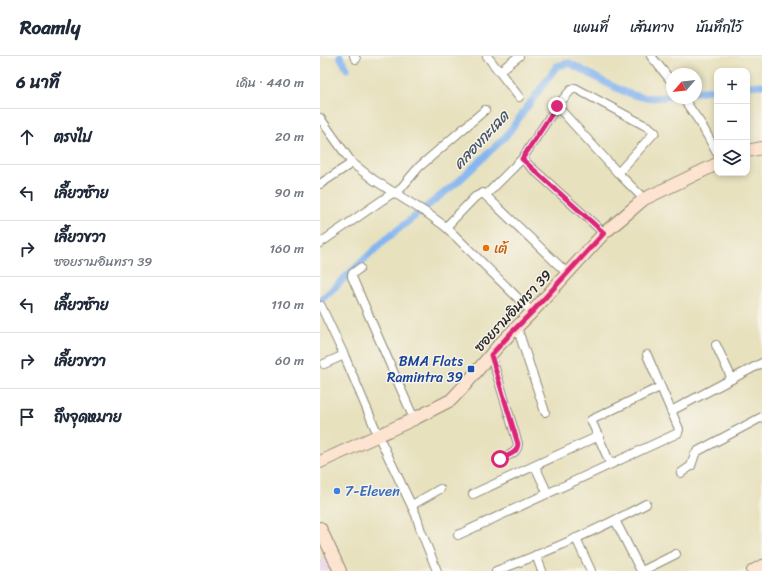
<!DOCTYPE html>
<html lang="th">
<head>
<meta charset="utf-8">
<style>
  :root { --surface:#fff; --page:#f6f6f7; --text:#1f2937; --muted:#747a83; --line:#e0e1e3 }
  body { margin:0; font-family:Sriracha,"Playpen Sans Thai",sans-serif; background:var(--page); color:var(--text) }
  .controls { position:absolute; right:12px; top:12px; display:grid; overflow:hidden; border-radius:8px; box-shadow:0 2px 6px #0003 }
  .controls button { width:36px; height:36px; display:grid; place-items:center; padding:0; border:0; border-bottom:1px solid var(--line); background:var(--surface); color:var(--text); font:20px sans-serif }
  .compass { position:absolute; left:346px; top:12px; width:36px; height:36px; border-radius:50%; background:var(--surface); box-shadow:0 2px 6px #0003; rotate:242deg }
  .stop { position:absolute; width:12px; height:12px; margin:-9px; border:3px solid #db2777; border-radius:50%; background:#fff }
  .stop.end { background:#db2777; border-color:#fff; box-shadow:0 1px 4px #0008 }
  .list { margin:0; padding:0; list-style:none }
  h2 { display:flex; justify-content:space-between; align-items:center; height:52px; margin:0; padding:0 16px; font-size:17px }
  h2 small { font-size:13px; font-weight:400; color:var(--muted) }
  .list li { display:grid; grid-template-columns:26px 1fr auto; gap:12px; align-items:center; box-sizing:border-box; height:56px; padding:0 16px; border-top:1px solid var(--line) }
  .list b { display:block; font-size:15px; white-space:nowrap }
  .list p { margin:0; font-size:13px; white-space:nowrap; color:var(--muted) }
  .list em { font-size:13px; font-style:normal; color:var(--muted) }
  .icon { flex:none; width:22px; height:22px; fill:none; stroke:currentColor; stroke-width:2; stroke-linecap:round; stroke-linejoin:round }
  .map { position:relative; flex:none; width:442px; height:515px; overflow:hidden }
  header { display:flex; align-items:center; gap:24px; box-sizing:border-box; height:56px; padding:0 20px; background:var(--surface); border-bottom:1px solid var(--line) }
  header strong { font-size:19px }
  nav { display:flex; gap:22px; margin-inline-start:auto; font-size:14px }
  main { display:flex }
  aside { flex:1; background:var(--surface) }
  .map>svg:first-child { display:block }
</style>
</head>
<body>
<header>
<strong>Roamly</strong>
<nav><a>แผนที่</a><a>เส้นทาง</a><a>บันทึกไว้</a></nav>
</header>
<main>
<aside>
<h2>6 นาที<small>เดิน · 440 m</small></h2>
<ul class="list">
<li><svg class="icon" aria-label="ahead" viewBox="0 0 24 24"><path d="M12 20V5M6 11l6-6 6 6"/></svg><div><b>ตรงไป</b></div><em>20 m</em></li>
<li><svg class="icon" aria-label="left" viewBox="0 0 24 24"><path d="M17 20v-9H6M10 6l-5 5 5 5"/></svg><div><b>เลี้ยวซ้าย</b></div><em>90 m</em></li>
<li><svg class="icon" aria-label="right" viewBox="0 0 24 24"><path d="M7 20v-9h11M14 6l5 5-5 5"/></svg><div><b>เลี้ยวขวา</b><p>ซอยรามอินทรา 39</p></div><em>160 m</em></li>
<li><svg class="icon" aria-label="left" viewBox="0 0 24 24"><path d="M17 20v-9H6M10 6l-5 5 5 5"/></svg><div><b>เลี้ยวซ้าย</b></div><em>110 m</em></li>
<li><svg class="icon" aria-label="right" viewBox="0 0 24 24"><path d="M7 20v-9h11M14 6l5 5-5 5"/></svg><div><b>เลี้ยวขวา</b></div><em>60 m</em></li>
<li><svg class="icon" aria-label="arrive" viewBox="0 0 24 24"><path d="M6 21V4h12l-3 4 3 4H6"/></svg><div><b>ถึงจุดหมาย</b></div></li>
</ul>
</aside>
<div class="map">
<svg width="442" height="515" viewBox="0 0 442 515">
  <rect width="100%" height="100%" fill="#f7f3e8"/>
  <filter id="ink" filterUnits="userSpaceOnUse"><feTurbulence type="fractalNoise" baseFrequency=".025" numOctaves="2"/><feDisplacementMap in="SourceGraphic" scale="8" xChannelSelector="R" yChannelSelector="G"/><feConvolveMatrix kernelMatrix="1 2 1 2 8 2 1 2 1" color-interpolation-filters="sRGB"/></filter>
  <filter id="wash" filterUnits="userSpaceOnUse"><feTurbulence type="fractalNoise" baseFrequency=".012" numOctaves="4" result="noise"/><feDisplacementMap in="SourceGraphic" scale="16" xChannelSelector="R" yChannelSelector="G"/><feGaussianBlur stdDeviation="0.9" result="paint"/><feColorMatrix in="noise" values="0 0 0 0 0 0 0 0 0 0 0 0 0 0 0 0 0 1.4 0 .05"/><feComposite in="paint" operator="in"/></filter>
  <g filter="url(#wash)">
    <rect width="100%" height="100%" fill="#e7e1be"/>
    <polygon fill="#ecd1e9" points="7,500 13,515 0,515 0,503"/>
    <g fill="none" stroke-linecap="round" stroke-linejoin="round">
      <g stroke="#84b5f0" stroke-width="7">
        <polyline points="20,0 27,13"/>
        <polyline points="427,30 442,29"/>
        <polyline points="376,36 397,33"/>
        <path d="M0 245 65 184 140 124 186 80 237 10 249 7C270 17 293 33 314 39 326 43 340 42 352 40"/>
      </g>
    </g>
  </g>
  <g filter="url(#ink)">
    <g fill="none" stroke-linecap="round" stroke-linejoin="round">
      <defs>
        <g id="street">
          <polyline points="34,0 36,3"/>
          <polyline points="167,0 199,41"/>
          <polyline points="331,0 352,26"/>
          <polyline points="180,15 199,0"/>
          <polyline points="363,42 381,68 397,97"/>
          <polyline points="237,50 298,117 324,143"/>
          <polyline points="0,62 32,107 54,124 108,158 126,171 212,256"/>
          <polyline points="202,103 284,177"/>
          <polyline points="0,128 32,107"/>
          <polyline points="76,138 99,111 165,54"/>
          <polyline points="166,139 202,103 237,50 251,34 255,32 324,69 329,71 335,76 298,117"/>
          <polyline points="126,171 155,141 163,137 248,218"/>
          <polyline points="0,187 74,136"/>
          <polyline points="40,212 32,218 32,221 94,363"/>
          <polyline points="1,250 24,299 58,379 96,459 101,475 117,515"/>
          <polyline points="197,271 225,356"/>
          <polyline points="396,289 412,323"/>
          <path d="M171 299 198 388C197 398 188 399 180 403"/>
          <polyline points="4,308 24,299"/>
          <polyline points="351,355 442,307"/>
          <polyline points="290,407 271,364 340,331"/>
          <polyline points="215,410 227,436"/>
          <polyline points="361,417 371,410 375,398 378,395 442,361"/>
          <polyline points="153,438 279,380"/>
          <polyline points="92,449 120,433"/>
          <polyline points="295,464 321,515"/>
          <polyline points="138,479 358,377 359,373 327,299"/>
          <polyline points="256,482 271,515"/>
          <polyline points="216,499 222,515"/>
          <path d="M176 515C227 496 278 474 326 448"/>
          <polyline points="322,515 356,498"/>
        </g>
        <g id="secondary">
          <polyline points="427,95 442,92"/>
          <polyline points="0,406 94,363 131,344 146,328 178,290 212,256 284,177 302,162 324,143 397,108"/>
          <polyline points="0,472 20,515"/>
          <polyline points="433,515 442,510"/>
        </g>
      </defs>
      <use href="#street" stroke="#898674" stroke-width="10"/>
      <use href="#secondary" stroke="#898674" stroke-width="14"/>
      <use href="#street" stroke="#fff" stroke-width="8"/>
      <use href="#secondary" stroke="#fde4d1" stroke-width="12"/>
    </g>
  </g>
  <g fill="none" stroke-linecap="round" stroke-linejoin="round" filter="url(#ink)">
    <path stroke="#db2777" stroke-width="5" d="M180 403C188 399 197 398 198 388L171 299 192 276 212 256 284 177 202 103 237 50"/>
  </g>
  <circle fill="#e8710a" stroke="#f7f3e8" stroke-width="1.5" cx="166" cy="192" r="4"/>
  <rect fill="#1a4fb4" stroke="#f7f3e8" stroke-width="1.5" x="147" y="309" width="8" height="8" rx="2"/>
  <circle fill="#3f7fe0" stroke="#f7f3e8" stroke-width="1.5" cx="17" cy="435" r="4"/>
  <g text-anchor="middle" dominant-baseline="central" stroke-width="3" stroke-linejoin="round" paint-order="stroke">
    <g font-size="14" fill="#c56008" stroke="#f7f3e8" text-anchor="start">
      <text x="174" y="192">เต้</text>
    </g>
    <g font-size="14" fill="#2b2b2b" stroke="#f7f3e8">
      <text transform="translate(193 255) rotate(-47)">ซอยรามอินทรา 39</text>
    </g>
    <g font-size="14" fill="#164399" stroke="#f7f3e8" text-anchor="end">
      <text x="143" y="305">BMA Flats<tspan x="143" dy="16">Ramintra 39</tspan></text>
    </g>
    <g font-size="14" fill="#366cbe" stroke="#f7f3e8" text-anchor="start">
      <text x="25" y="435">7-Eleven</text>
    </g>
    <g font-size="15" font-style="italic" fill="#465466" stroke="#f7f3e8">
      <text transform="translate(161 84) rotate(-47)">คลองกะเฉด</text>
    </g>
  </g>
</svg>
<div class="controls">
<button>+</button>
<button>−</button>
<button><svg class="icon" aria-label="layers" viewBox="0 0 24 24"><path d="M12 4l9 5-9 5-9-5zM3 14l9 5 9-5"/></svg></button>
</div>
<svg class="compass" viewBox="-18 -18 36 36"><path d="M0-13l5 13h-10z" fill="#e53935"/><path d="M0 13l5-13h-10z" fill="#747a83"/></svg>
<div class="stop" style="left:180px;top:403px"></div>
<div class="stop end" style="left:237px;top:50px"></div>
</div>
</main>
</body>
</html>
